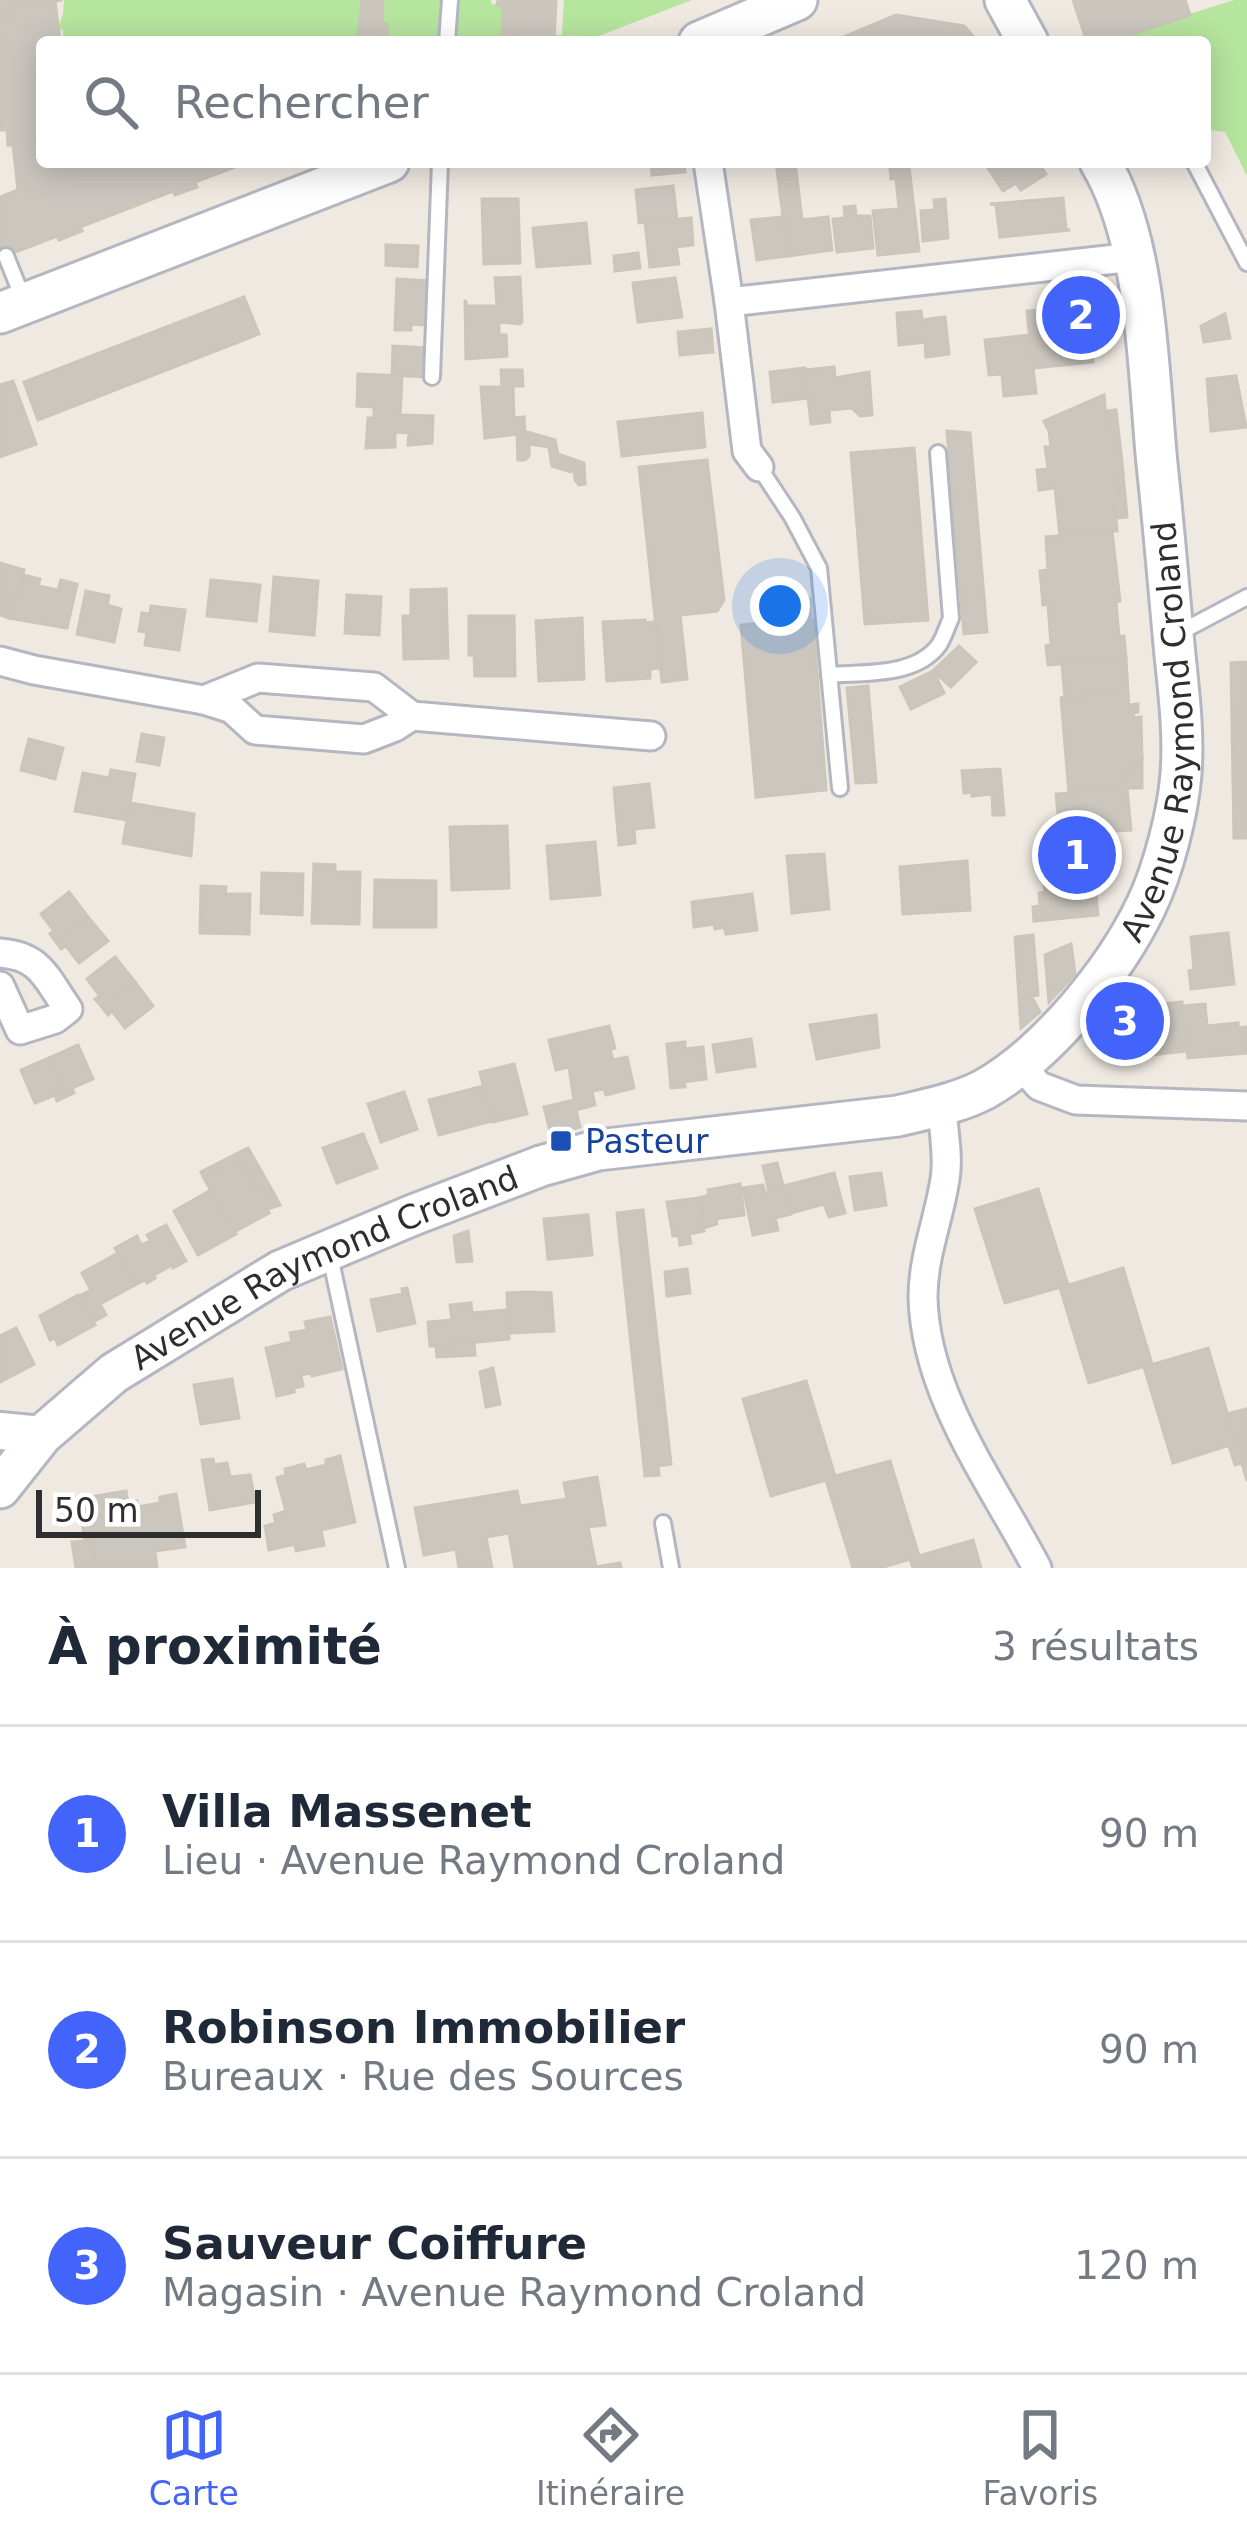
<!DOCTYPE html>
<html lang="fr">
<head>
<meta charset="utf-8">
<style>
  :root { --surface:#fff; --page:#f2f2f3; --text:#1f2937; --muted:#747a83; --line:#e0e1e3; --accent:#4264fb }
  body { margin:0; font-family:"DejaVu Sans",sans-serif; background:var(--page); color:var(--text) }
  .scale { position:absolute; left:36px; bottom:30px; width:225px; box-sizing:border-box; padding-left:12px; border:6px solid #2e2e2e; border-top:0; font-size:33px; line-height:42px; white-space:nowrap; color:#2e2e2e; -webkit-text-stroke:9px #fff; paint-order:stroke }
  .you { position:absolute; left:780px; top:606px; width:42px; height:42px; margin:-30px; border:9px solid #fff; border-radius:50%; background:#1a73e8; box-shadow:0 0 0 18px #1a73e833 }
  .badge { display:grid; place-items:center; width:78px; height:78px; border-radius:50%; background:var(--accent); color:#fff; font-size:39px; font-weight:700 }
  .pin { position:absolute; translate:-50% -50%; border:6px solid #fff; box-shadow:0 3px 12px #0006 }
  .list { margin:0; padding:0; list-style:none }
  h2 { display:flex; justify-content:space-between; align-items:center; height:156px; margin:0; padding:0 48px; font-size:51px }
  h2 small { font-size:39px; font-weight:400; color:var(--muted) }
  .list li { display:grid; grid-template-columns:78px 1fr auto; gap:36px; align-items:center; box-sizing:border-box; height:216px; padding:0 48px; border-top:3px solid var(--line) }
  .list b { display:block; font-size:45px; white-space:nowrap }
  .list p { margin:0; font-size:39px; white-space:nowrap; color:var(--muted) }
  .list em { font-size:39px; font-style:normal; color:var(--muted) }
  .icon { flex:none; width:66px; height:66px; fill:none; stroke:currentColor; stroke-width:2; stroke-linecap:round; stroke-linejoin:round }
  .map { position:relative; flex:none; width:1247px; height:1568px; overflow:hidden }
  .search { position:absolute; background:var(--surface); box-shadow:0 6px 30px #0003; left:36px; right:36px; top:36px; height:132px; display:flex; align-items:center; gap:30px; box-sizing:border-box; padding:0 42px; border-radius:12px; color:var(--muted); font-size:45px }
  .sheet { height:804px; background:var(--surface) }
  nav { display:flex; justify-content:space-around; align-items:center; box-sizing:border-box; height:168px; border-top:3px solid var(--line); background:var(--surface); font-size:33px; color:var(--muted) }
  nav a { display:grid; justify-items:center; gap:6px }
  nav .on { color:var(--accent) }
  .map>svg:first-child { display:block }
</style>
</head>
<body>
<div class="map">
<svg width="1247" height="1568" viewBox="0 0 1247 1568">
  <rect width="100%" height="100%" fill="#efe9e1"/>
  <g fill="#b6e59e">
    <polygon points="64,0 362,0 358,42 64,42 63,30 58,29 63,14"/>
    <polygon points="383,0 443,0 441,40 387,37 387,24 382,23"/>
    <polygon points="455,0 491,0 491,4 503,6 503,37 554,40 555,35 562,35 564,0 692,0 583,42 454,42"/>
    <polygon points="1234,0 1247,0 1247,176 1225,132 1211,130 1205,133 1205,42 1102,42"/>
  </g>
  <g fill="#cbc7bf" stroke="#cbc5ba" stroke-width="3">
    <polygon points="0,0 18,0 0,43"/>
    <polygon points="18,0 62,0 55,1 60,42 42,42 42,46 0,50 0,43"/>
    <polygon points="362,0 383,0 382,23 387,24 387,37 358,35"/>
    <polygon points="498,0 512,0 514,38 502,37 503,6 497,5"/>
    <polygon points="512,0 556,0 554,40 514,38"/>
    <polygon points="1073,0 1185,0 1190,15 1108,42 1087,42"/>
    <polygon points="896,15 964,26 978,42 832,42"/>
    <polygon points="42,46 42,162 65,162 76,169 95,162 248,162 195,182 197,187 175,195 173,191 80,227 82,231 59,240 57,236 0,258 0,197 18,190 13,145 8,145 7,130 1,130 0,50"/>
    <polygon points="651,162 684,162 685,172 652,175"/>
    <polygon points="776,162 795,162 802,220 828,217 832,250 788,256"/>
    <polygon points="984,162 1038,162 1046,174 1021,190 1016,183 1003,191"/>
    <polygon points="909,167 919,251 878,255 873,211 899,209 896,178 891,179 890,169"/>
    <polygon points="673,186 677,220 639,223 636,190"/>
    <polygon points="1063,198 1066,229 1070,230 1000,237 996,205 990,204"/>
    <polygon points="482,199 518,199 520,263 484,264"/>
    <polygon points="945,199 948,238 923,241 921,211 935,210 934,200"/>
    <polygon points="855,206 856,216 870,216 873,248 837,252 833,219 845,218 844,207"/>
    <polygon points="783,217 788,256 757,260 751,220"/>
    <polygon points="691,218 693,245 676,247 679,264 650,267 645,223"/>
    <polygon points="586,223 590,263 537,267 533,228"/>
    <polygon points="386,245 418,246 417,267 386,265"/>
    <polygon points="638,253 640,268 615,271 614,256"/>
    <polygon points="520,277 522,322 520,324 499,322 499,335 506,335 507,356 466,359 465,300 467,306 497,306 495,278"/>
    <polygon points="675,278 682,317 638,322 633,283"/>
    <polygon points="397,279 429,281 427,325 411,324 411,330 395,330"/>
    <polygon points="244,297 259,334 38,420 24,382"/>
    <polygon points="1079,306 1089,314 1093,362 1033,368 1027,311"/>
    <polygon points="921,311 922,320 945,317 949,354 926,357 925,342 899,345 897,313"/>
    <polygon points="1225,314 1230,338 1204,342 1201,326"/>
    <polygon points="711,329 713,352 680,355 678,332"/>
    <polygon points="1029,335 1036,393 1004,396 1002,374 989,375 985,340"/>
    <polygon points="393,346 426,348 425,377 392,375"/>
    <polygon points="834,367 835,378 869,372 872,415 860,416 852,408 829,410 830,422 811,424 805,370"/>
    <polygon points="805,368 809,398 773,402 770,372"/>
    <polygon points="501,370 522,370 523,386 513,386 514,418 524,417 525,433 485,438 481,387 502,387"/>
    <polygon points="358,374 402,376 400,415 433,416 432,443 408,445 409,433 395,432 395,447 366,448 368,418 374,418 374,407 357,406"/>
    <polygon points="1236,376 1246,427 1211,431 1207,379"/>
    <polygon points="13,381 36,444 0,457 0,385"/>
    <polygon points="1104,395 1107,430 1112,430 1114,455 1121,454 1123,473 1116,474 1118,499 1114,499 1117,531 1060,536 1055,488 1039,490 1037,470 1048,469 1045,447 1051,447 1049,431 1044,421"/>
    <polygon points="1116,410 1121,454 1114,455 1112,430 1107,430 1106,411"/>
    <polygon points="702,413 705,447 622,456 618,422"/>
    <polygon points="947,431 970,433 987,632 964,634"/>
    <polygon points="527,432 555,440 558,454 584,463 585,484 579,485 575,480 574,467 571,472 552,466 549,447 529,444 529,456 525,460 518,460 517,434"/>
    <polygon points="914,448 928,620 865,624 851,453"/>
    <polygon points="707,460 724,600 717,611 680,615 687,679 662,682 639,467"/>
    <polygon points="1123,473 1127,517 1116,518 1114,499 1118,499 1116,474"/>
    <polygon points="1112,532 1120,601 1116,602 1119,637 1124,636 1126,659 1048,665 1046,646 1051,645 1048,604 1043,605 1040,571 1048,570 1046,537"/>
    <polygon points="0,563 24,570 9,618 0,615"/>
    <polygon points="23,575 40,579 38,586 58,590 61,580 77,584 67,628 9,618"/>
    <polygon points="274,577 318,581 314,635 270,631"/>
    <polygon points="211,580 260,585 256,621 207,616"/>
    <polygon points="446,589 448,658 404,659 403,616 411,616 411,590"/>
    <polygon points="86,591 109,596 107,605 121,609 114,642 77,634"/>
    <polygon points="347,595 381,597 379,635 345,633"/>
    <polygon points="810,599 811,619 805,620 813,620 826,790 756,797 741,625 760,623 760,618 766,618 766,623 793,621 791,600"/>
    <polygon points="151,606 185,610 179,650 145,645 147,632 139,631 142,613 150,614"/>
    <polygon points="469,616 514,616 515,676 475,676 474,655 469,655"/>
    <polygon points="582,618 584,679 539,681 536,621"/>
    <polygon points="645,620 645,623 655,622 660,668 650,669 650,678 607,681 603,622"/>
    <polygon points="959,646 976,662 951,687 933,671"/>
    <polygon points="1126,659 1128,693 1065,698 1062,664"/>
    <polygon points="1247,662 1247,838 1234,838 1231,663"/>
    <polygon points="933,671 944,693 911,709 900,687"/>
    <polygon points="868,686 876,782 856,783 847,688"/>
    <polygon points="1128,693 1129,705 1138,704 1138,712 1133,713 1134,718 1141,717 1142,759 1125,773 1126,788 1069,793 1061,698"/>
    <polygon points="142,734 164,738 159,765 137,761"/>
    <polygon points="29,739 63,748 55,779 21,770"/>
    <polygon points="1142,759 1142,788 1126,788 1125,773"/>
    <polygon points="1000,769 1004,815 993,815 992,794 972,796 972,792 964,793 962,771"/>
    <polygon points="111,770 135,774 127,820 75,811 83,773 109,778"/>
    <polygon points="649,784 654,827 634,829 635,843 619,845 614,788"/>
    <polygon points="1127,788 1131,830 1111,831 1114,864 1106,865 1107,883 1095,884 1098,915 1034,921 1033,907 1040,906 1039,893 1045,892 1040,846 1061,844 1056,794"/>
    <polygon points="130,803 194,814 191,856 123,843"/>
    <polygon points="507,826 509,888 452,890 450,827"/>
    <polygon points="595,842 600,895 551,899 547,846"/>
    <polygon points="824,854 829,909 792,913 787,856"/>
    <polygon points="967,861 970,910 903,914 900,867"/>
    <polygon points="314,864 335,865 335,872 360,872 359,924 312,923"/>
    <polygon points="262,873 303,874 302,915 261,913"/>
    <polygon points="375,880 436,881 436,927 374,927"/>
    <polygon points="201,886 226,887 225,894 250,894 249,934 200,933"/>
    <polygon points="69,892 88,917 56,942 50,934 54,931 41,914"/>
    <polygon points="752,894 757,930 726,934 724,927 715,929 714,924 694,927 692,902"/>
    <polygon points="88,917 108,941 79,963 66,946 61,949 56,942"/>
    <polygon points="1228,933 1234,984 1191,989 1189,971 1194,970 1191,937"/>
    <polygon points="1033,935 1038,995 1031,996 1040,1012 1021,1028 1015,937"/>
    <polygon points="1071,944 1075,974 1049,1002 1045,955"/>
    <polygon points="115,957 135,982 102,1007 95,999 100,996 87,979"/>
    <polygon points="135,982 153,1006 125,1028 112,1011 108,1015 102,1007"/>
    <polygon points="1182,1002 1187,1051 1140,1056 1138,1047 1129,1048 1126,1027 1136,1026 1136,1017 1155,1015 1153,1005"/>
    <polygon points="1205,1004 1207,1026 1238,1023 1238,1028 1247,1027 1247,1053 1188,1058 1182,1006"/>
    <polygon points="876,1015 879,1047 817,1059 810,1025"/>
    <polygon points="609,1026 615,1048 610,1050 613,1060 627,1057 634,1088 606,1095 604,1089 592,1091 595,1105 576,1110 580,1127 551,1135 544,1107 574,1100 569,1067 556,1070 549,1040"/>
    <polygon points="751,1039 755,1066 717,1072 713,1045"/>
    <polygon points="685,1042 685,1049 703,1047 706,1079 684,1082 685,1087 671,1088 667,1044"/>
    <polygon points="78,1045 93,1079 72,1088 74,1093 65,1097 49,1058"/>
    <polygon points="49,1058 65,1097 57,1101 55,1095 35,1103 21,1070"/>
    <polygon points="514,1064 527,1114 492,1122 480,1072"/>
    <polygon points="483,1086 492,1121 439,1135 429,1100"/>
    <polygon points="404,1092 417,1129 381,1142 368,1104"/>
    <polygon points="363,1134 377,1168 337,1183 323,1148"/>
    <polygon points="248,1148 273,1192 262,1198 239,1159 204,1178 201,1172"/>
    <polygon points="239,1159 262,1198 273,1192 280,1205 267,1209 269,1213 234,1232 204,1178"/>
    <polygon points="777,1163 791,1214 775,1218 778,1230 753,1235 743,1188 763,1185 765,1193 769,1192 763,1166"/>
    <polygon points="834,1173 845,1213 829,1217 824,1204 791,1213 783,1186"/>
    <polygon points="881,1173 886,1205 855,1210 850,1177"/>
    <polygon points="740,1184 744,1215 716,1219 717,1224 703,1228 699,1198 709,1195 708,1190"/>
    <polygon points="1038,1189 1068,1285 1005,1303 975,1209"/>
    <polygon points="211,1190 236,1234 198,1255 174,1211"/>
    <polygon points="699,1198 704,1231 689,1234 691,1243 680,1245 679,1236 673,1236 667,1202"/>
    <polygon points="643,1210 671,1464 658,1466 659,1475 645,1476 617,1213"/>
    <polygon points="588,1215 592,1255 548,1259 544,1219"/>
    <polygon points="166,1225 186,1261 173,1268 172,1265 154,1275 155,1278 147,1283 145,1280 135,1285 115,1248 137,1236 141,1245 151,1241 147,1235"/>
    <polygon points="468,1231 472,1261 457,1262 454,1236"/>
    <polygon points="118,1253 135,1285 100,1304 106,1315 93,1322 79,1296 91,1290 82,1273"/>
    <polygon points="1123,1268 1152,1364 1089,1383 1060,1288"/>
    <polygon points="687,1269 690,1293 667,1296 665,1272"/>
    <polygon points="407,1288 415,1323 378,1331 371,1300 403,1294 402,1289"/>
    <polygon points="528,1292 551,1293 554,1331 509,1333 507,1293"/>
    <polygon points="78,1295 95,1325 58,1345 55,1338 50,1340 40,1316"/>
    <polygon points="471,1303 472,1313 508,1310 509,1339 430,1346 428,1322 452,1320 450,1305"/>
    <polygon points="330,1317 342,1369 312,1376 311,1373 301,1375 303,1386 294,1388 294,1392 277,1396 266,1348 292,1342 290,1333 307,1330 305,1322"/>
    <polygon points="16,1328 34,1364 0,1382 0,1336"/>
    <polygon points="474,1342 475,1355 437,1357 436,1346"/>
    <polygon points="1208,1348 1236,1443 1173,1463 1144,1367"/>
    <polygon points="493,1368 500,1404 486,1407 480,1372"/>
    <polygon points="232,1379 239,1418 201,1424 194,1385"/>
    <polygon points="806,1381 835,1476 890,1461 919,1556 973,1540 981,1568 913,1568 910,1559 880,1568 853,1568 826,1480 771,1496 743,1399"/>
    <polygon points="1246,1409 1247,1440 1236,1443 1227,1414"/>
    <polygon points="1247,1440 1247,1481 1242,1463 1235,1465 1229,1446"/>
    <polygon points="340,1456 355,1522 321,1530 324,1545 296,1551 295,1544 269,1550 265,1526 276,1523 274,1515 286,1511 277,1478 286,1475 285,1469 304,1464 306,1470 326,1465 326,1460"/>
    <polygon points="213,1459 214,1465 227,1463 230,1477 250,1475 255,1502 210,1510 202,1460"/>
    <polygon points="597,1477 605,1525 588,1527 596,1567 620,1563 621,1568 515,1568 509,1533 486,1537 492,1568 459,1568 456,1549 424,1555 415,1508 517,1491 520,1506 567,1499 564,1483"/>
    <polygon points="126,1491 128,1502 137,1501 138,1507 160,1503 160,1497 176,1494 185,1547 155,1551 157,1568 95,1568 91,1543 83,1544 85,1541 78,1499"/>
    <polygon points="82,1541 83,1544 91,1543 95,1568 76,1568 72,1542"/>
  </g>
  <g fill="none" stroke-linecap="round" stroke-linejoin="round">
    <defs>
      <g id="service">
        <polyline points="447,42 450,0"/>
        <polyline points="1194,162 1247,263"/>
        <polyline points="6,256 24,301"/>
        <polyline points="432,377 440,162"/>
        <polyline points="759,467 792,517 819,568 840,788"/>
        <polyline points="1177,634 1247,597"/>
        <path d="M829 675C865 672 915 677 939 645 944 637 947 627 951 618L938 453"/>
        <polyline points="330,1256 397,1568"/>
        <polyline points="663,1523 671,1568"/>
      </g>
      <g id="minor">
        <polyline points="708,162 729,302 1134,257"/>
        <polyline points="729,302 747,451 759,467"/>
        <polyline points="0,661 34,670 204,700 232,709 255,730 364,739 395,727 412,716"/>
        <polyline points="204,700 258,678 374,687 412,716 651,736"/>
        <path d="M0 953C41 956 46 978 68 1009L55 1019 20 1030 0 986"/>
        <polyline points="1020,1064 1039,1086 1076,1100 1247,1106"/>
        <path d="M942 1106C943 1129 949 1157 945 1179 939 1219 923 1256 923 1297 925 1395 993 1484 1037 1568"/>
      </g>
      <polyline id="tertiary" points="0,1431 42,1435"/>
      <g id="secondary">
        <polyline points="1005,0 1028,42"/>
        <polyline points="699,42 797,0"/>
        <polyline points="0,313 389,162"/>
        <path id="s1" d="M0 1488 42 1435 114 1373 280 1271 413 1215 541 1166 598 1150 898 1116C927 1109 959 1103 985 1089 1048 1053 1115 971 1146 906 1163 871 1178 813 1181 774 1184 735 1179 694 1175 655 1169 592 1164 528 1157 464 1148 372 1148 242 1100 162"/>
      </g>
    </defs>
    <use href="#service" stroke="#b4b7c1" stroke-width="20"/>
    <use href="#minor" stroke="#b4b7c1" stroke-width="33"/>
    <use href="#tertiary" stroke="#b4b7c1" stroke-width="42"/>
    <use href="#secondary" stroke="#b4b7c1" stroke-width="45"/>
    <use href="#service" stroke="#fff" stroke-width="14"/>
    <use href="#minor" stroke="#fff" stroke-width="27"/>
    <use href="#tertiary" stroke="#fff" stroke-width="36"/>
    <use href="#secondary" stroke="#fff" stroke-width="39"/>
  </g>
  <rect fill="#1a4fb4" stroke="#fff" stroke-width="4.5" x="549" y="1129" width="24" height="24" rx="6"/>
  <g text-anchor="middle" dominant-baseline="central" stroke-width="9" stroke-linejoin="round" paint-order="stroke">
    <g font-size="33" fill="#2e2e2e" stroke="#fff">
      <text stroke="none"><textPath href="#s1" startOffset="1515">Avenue Raymond Croland</textPath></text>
      <text stroke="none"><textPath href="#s1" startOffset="399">Avenue Raymond Croland</textPath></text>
    </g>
    <g font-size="33" fill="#164399" stroke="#fff" text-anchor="start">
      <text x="585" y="1141">Pasteur</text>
    </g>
  </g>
</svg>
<div class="scale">50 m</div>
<div class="you"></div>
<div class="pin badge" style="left:1077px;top:855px">1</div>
<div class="pin badge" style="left:1081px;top:315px">2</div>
<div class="pin badge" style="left:1125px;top:1021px">3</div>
<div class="search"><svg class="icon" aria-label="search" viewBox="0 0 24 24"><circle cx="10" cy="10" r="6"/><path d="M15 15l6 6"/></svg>Rechercher</div>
</div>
<section class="sheet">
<h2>À proximité<small>3 résultats</small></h2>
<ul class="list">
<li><span class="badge">1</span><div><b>Villa Massenet</b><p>Lieu · Avenue Raymond Croland</p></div><em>90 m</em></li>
<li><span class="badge">2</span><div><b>Robinson Immobilier</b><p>Bureaux · Rue des Sources</p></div><em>90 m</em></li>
<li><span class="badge">3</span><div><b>Sauveur Coiffure</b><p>Magasin · Avenue Raymond Croland</p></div><em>120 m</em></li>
</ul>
</section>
<nav>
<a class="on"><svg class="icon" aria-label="map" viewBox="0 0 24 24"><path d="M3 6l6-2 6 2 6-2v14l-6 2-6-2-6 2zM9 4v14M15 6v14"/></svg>Carte</a>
<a><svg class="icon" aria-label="directions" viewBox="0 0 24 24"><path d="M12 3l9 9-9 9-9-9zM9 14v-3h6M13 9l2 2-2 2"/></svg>Itinéraire</a>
<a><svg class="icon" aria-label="saved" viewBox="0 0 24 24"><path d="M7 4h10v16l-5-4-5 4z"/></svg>Favoris</a>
</nav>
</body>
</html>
